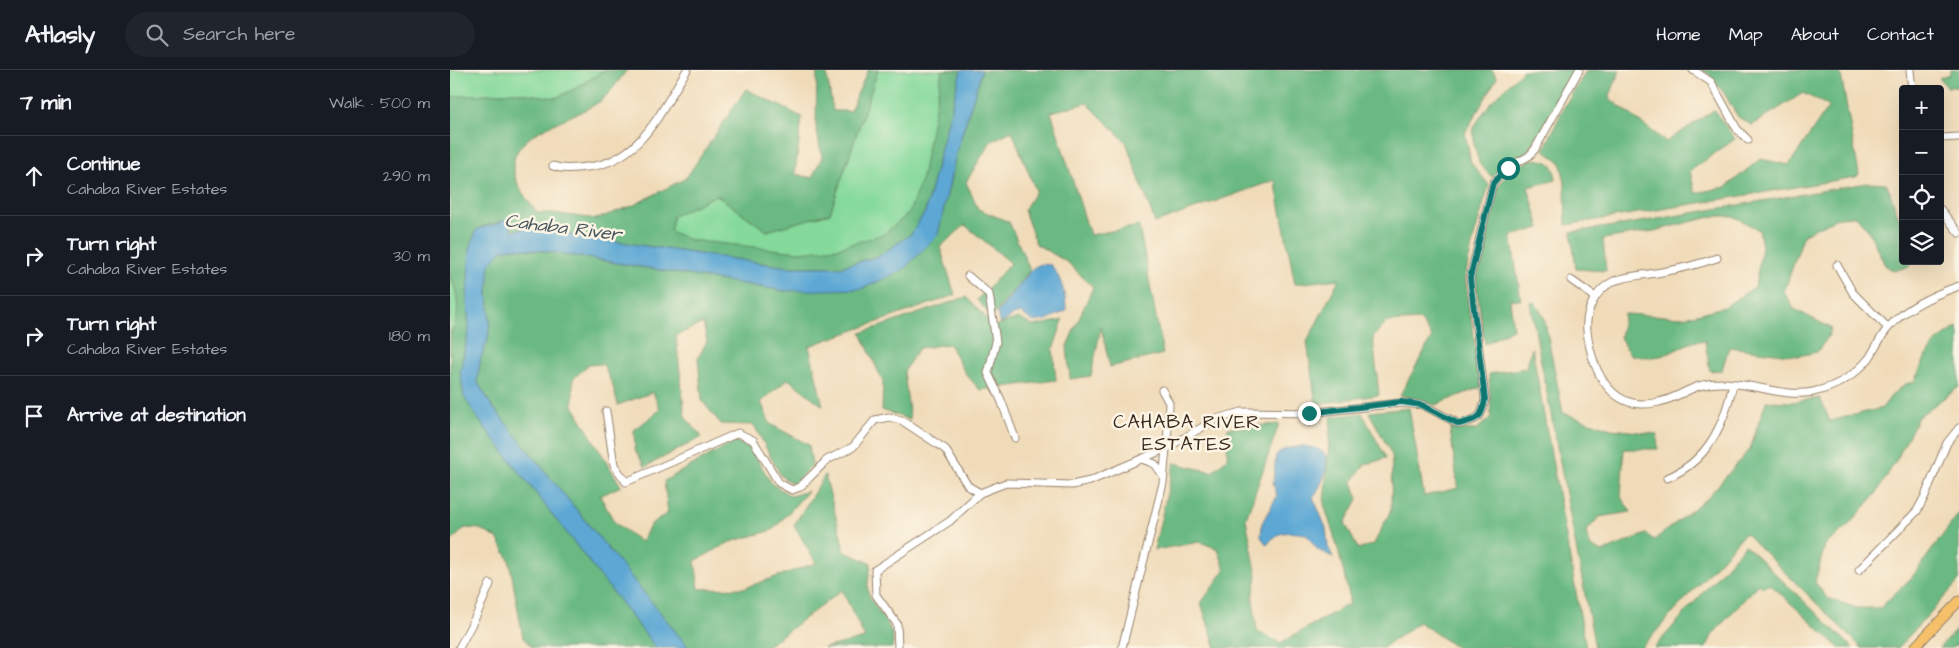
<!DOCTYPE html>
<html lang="en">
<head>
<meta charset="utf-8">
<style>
  :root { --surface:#171b24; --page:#20242c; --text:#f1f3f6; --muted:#9ea1a6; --line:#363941 }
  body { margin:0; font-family:"Architects Daughter",sans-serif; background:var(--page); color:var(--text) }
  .controls { position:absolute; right:15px; top:15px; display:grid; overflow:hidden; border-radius:5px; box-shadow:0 5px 20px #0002 }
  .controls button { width:45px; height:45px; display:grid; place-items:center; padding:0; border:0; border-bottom:1px solid var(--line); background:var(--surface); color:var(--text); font:25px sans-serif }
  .stop { position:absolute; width:15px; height:15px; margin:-11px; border:4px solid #0f766e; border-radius:50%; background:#fff }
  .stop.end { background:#0f766e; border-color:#fff; box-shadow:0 1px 5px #0008 }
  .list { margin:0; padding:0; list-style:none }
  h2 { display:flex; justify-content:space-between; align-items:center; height:65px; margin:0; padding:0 20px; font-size:21px }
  h2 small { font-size:16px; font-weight:400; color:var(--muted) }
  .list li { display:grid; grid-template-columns:32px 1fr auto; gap:15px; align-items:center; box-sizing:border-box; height:80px; padding:0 20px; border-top:1px solid var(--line) }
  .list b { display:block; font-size:19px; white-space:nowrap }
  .list p { margin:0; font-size:16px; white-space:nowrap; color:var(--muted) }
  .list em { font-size:16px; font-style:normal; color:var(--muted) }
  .icon { flex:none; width:28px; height:28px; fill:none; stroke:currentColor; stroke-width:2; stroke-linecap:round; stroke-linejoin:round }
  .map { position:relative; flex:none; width:1509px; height:578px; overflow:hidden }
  header { display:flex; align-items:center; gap:30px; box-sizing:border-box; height:70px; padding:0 25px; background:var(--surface); border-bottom:1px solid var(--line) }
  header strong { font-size:24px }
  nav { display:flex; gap:28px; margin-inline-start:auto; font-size:18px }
  .search { width:350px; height:45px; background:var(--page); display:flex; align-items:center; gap:12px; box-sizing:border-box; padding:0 18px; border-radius:28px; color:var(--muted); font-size:19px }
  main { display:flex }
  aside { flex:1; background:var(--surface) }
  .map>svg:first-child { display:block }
</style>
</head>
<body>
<header>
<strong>Atlasly</strong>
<div class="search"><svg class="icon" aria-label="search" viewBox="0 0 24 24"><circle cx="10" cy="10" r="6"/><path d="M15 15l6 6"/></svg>Search here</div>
<nav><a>Home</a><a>Map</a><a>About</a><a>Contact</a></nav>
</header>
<main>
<aside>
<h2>7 min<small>Walk · 500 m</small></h2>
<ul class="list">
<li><svg class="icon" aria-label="ahead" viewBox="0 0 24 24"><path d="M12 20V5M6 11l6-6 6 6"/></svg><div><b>Continue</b><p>Cahaba River Estates</p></div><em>290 m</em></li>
<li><svg class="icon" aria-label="right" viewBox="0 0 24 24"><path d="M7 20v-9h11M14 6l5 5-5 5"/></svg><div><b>Turn right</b><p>Cahaba River Estates</p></div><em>30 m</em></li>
<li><svg class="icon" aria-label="right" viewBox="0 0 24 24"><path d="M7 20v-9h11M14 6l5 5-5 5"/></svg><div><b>Turn right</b><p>Cahaba River Estates</p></div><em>180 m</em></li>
<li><svg class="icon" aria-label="arrive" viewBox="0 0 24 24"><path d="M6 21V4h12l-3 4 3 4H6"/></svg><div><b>Arrive at destination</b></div></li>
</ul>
</aside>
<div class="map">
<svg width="1509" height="578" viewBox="0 0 1509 578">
  <rect width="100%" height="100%" fill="#fcf5e5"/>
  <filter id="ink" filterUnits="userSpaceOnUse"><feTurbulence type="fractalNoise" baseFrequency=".02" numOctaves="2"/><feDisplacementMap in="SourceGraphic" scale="10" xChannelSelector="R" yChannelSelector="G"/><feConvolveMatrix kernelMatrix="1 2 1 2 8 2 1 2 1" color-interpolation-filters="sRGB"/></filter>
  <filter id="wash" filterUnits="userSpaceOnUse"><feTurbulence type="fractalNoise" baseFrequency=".0096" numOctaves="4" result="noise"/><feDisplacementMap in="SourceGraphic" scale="20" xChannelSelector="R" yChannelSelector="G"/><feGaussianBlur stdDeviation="1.12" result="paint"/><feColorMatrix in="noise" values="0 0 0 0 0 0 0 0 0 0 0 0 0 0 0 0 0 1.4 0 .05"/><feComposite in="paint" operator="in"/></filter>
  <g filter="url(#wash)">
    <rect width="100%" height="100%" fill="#f0dbb9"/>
    <g fill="#84d99b" stroke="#60825c">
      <polygon points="0,0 154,0 127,18 105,28 64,22 0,27"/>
      <polygon points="428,0 504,0 466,154 393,189 208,174 211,124 267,125 317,161 380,143"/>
      <path d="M2 208C8 226 12 249 0 264V209Z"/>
    </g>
    <g fill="#6bb983" stroke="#537250">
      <path d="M154 0H177C169 10 160 24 149 32 120 52 44 64 68 114 72 124 81 134 87 143H103L146 149 182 136 236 108 296 19 352 47 345 104 362 108 372 87 366 57 367 0H376L383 41H400L418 0H428L380 143 317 161 267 125 223 146 220 161 240 170 349 182 387 178 434 164 459 143 472 107 492 0H511L475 142 461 164 429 186 390 197H338L75 158 63 161 58 151 35 156 26 160 20 179 17 228 19 260 10 301 29 350 206 578H83L73 568 59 489 47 468 30 459 15 458 0 472V264C11 249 8 226 2 209H0V27L64 22 105 28 127 18Z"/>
      <path d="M532 0H1042L1047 8 1015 63 1021 93 1039 115 1024 167 1015 207 1031 317 985 335 950 325 982 267 970 250 937 252 923 267 929 325 866 334 857 272 889 209 845 214 825 110 705 153 676 72 637 33 601 42 640 165 689 156 713 284 660 297 651 257 641 306 620 309 617 276 643 217 617 192 586 174 574 140 586 121 562 61 541 71 516 112 528 139 559 152 580 200 542 247 527 230 561 193 515 155 490 177 505 225 359 276 373 336 338 309 311 332 320 354 359 375 362 395 343 414 331 406 304 355 271 354 252 331 248 288 257 271 253 253 226 266 235 347 252 367 195 397 185 380 184 360 210 340 203 322 168 335 163 316 153 294 138 295 123 309V336L171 416 150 426 165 453 191 472 201 454 218 443 214 411 285 371 301 379 322 414 341 426 358 421 323 460 280 472 245 491 249 519 294 518 366 493 344 455 375 405 395 482 421 493C420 502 417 513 418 521 420 536 449 558 442 578H374L415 568 392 520 315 578H239L42 336 27 311 31 288 38 270 40 251 38 223 40 194 52 180 64 178 95 181 335 221 488 165 506 84Z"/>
      <polygon points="1073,0 1124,0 1086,70 1076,85 1055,95 1042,107 1030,95 1024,75 1023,58 1041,32"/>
      <polygon points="1137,0 1170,0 1159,28 1216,72 1264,40 1285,69 1240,101 1245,123 1276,117 1310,89 1339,95 1379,36 1353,23 1302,55 1288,47 1274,23 1259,4 1251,0 1390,0 1409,104 1406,107 1116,155 1115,114 1111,93 1094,80 1113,39"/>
      <polygon points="1501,0 1509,0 1509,17 1497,17 1489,8 1500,4"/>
      <path d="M1083 89C1100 91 1104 92 1106 110L1078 117 1090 158 1061 166 1071 230 1060 229 1063 259 1035 274 1025 208 1046 121C1054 104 1066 97 1083 89Z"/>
      <path d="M1417 113 1437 114 1453 160V191H1464L1460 196 1444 201 1435 195 1418 160 1406 146 1389 147 1354 164 1334 222 1344 239 1381 258 1378 267 1367 282 1348 286 1279 277 1272 300 1260 301 1255 271C1241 269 1232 278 1219 283 1207 289 1192 287 1180 285L1170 267 1174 244 1235 247 1274 237 1305 217 1312 177 1309 160 1283 146H1264L1204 161 1153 169 1156 201 1126 199 1121 162 1172 155Z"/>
      <polygon points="516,227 544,256 568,248 584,256 613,250 603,280 606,310 530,320 515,303 499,274 469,278 454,301 460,350 432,340 433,312 411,263"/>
      <polygon points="1084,232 1094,247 1113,343 1161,359 1207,364 1208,379 1174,379 1171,427 1181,442 1149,447 1136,462 1140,476 1152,482 1196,464 1204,470 1257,428 1300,379 1316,331 1344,332 1370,328 1380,351 1432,338 1441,326 1455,314 1464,312 1476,286 1487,271 1507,257 1509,263 1509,317 1468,347 1447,389 1426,424 1397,457 1375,475 1365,512 1377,528 1407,538 1430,538 1462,507 1509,443 1509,511 1448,578 1412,578 1295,463 1191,578 1145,578 1080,233"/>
      <polygon points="1082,278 1136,578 1007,578 969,552 933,578 766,578 751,533 775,500 768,479 750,472 704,480 724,393 762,402 777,389 778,358 829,354 796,449 807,506 803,528 807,561 830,573 899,534 899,525 888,479 874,434 881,347 912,343 936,388 914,395 902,412 908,429 895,453 908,479 924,474 941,440 942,385 919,342 959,338 974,426 1008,418 1000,359 1026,360 1041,347 1039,304 1076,298"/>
      <polygon points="1295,475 1403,578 1389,578 1320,514 1313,517 1308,514 1263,564 1256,578 1204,578"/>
      <polygon points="1509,557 1509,572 1503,578 1489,578"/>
    </g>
    <g fill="#5ca7d4" stroke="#4c6879">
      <path d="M511 0H532L506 84 488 165 453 200 412 219 335 221 95 181 64 178 52 180 40 194 38 223 40 251 38 270 31 288 27 311 42 336 239 578H206L29 350 14 327 10 301 19 260 17 228 20 179 26 160C35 156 45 156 53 150L58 151 63 161 75 158 338 197H390L429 186 461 164 475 142Z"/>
      <path d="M591 194 601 195C611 208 616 224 616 241L596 250 584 252 571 243 563 245 552 253 549 252 547 243 583 198Z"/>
      <path d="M853 376C860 377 871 378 875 385 881 396 870 419 863 427L876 458 878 477 883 487 868 480 856 464C839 462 829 459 817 475L811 467 812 453 827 426 823 413 826 385 835 379Z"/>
    </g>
  </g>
  <g filter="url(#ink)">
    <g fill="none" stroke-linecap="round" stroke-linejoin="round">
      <defs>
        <g id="minor">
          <polyline points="1243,0 1261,12 1287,59 1298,70"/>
          <polyline points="1460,0 1462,19"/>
          <polyline points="1490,68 1509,67"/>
          <path d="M103 96C114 100 125 98 137 97 191 92 211 40 237 0"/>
          <polyline points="1490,139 1509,163"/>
          <path d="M1267 188C1249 194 1231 199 1212 202 1197 205 1179 205 1164 211 1145 220 1135 241 1137 261 1142 301 1161 344 1209 332 1232 327 1242 313 1270 313 1302 312 1331 328 1363 322 1386 317 1406 305 1420 287 1426 277 1431 266 1438 258 1456 237 1483 225 1509 216"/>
          <polyline points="1387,195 1403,223 1438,258"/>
          <polyline points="518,206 539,224 546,272 538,303 551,330 565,368"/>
          <polyline points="1121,210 1145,227"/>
          <polyline points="712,320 719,333 717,378"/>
          <polyline points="156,341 164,395 176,412 288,363 303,370 329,413 342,420 350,417 377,390 403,377 425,350 439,347 451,350 495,379 518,416 530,423"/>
          <polyline points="692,389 705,394 712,404"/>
          <path d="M1217 408C1258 391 1274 355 1283 314"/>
          <polyline points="1409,500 1467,441 1474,428 1497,373 1509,358"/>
          <polyline points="9,578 27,544 40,514"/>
          <path d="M448 578 447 554 426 525 425 500 500 451 530 423 556 413 622 415 640 411 717 378 766 349 792 342 859 343 951 333 973 335 1009 354C1028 349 1032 349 1035 329L1020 208 1043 113 1057 98 1079 86 1085 79 1129 0"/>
          <polyline points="672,578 713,413 716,378"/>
        </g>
        <polyline id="major" points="1464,578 1509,531"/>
      </defs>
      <use href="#minor" stroke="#96826c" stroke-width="9"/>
      <use href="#major" stroke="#96826c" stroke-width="11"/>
      <use href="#minor" stroke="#fff" stroke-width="7"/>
      <use href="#major" stroke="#f6c06b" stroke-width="9"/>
    </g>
  </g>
  <g fill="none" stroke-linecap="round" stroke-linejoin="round" filter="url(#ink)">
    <path stroke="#0f766e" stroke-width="6" d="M859 343 951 332 972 335 1009 354C1028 349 1032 349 1035 329L1020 208 1043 113 1058 98"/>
  </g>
  <g text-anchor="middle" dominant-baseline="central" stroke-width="5" stroke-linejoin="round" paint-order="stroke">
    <g font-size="19" font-style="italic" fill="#47565e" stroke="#fcf5e5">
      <text transform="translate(113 158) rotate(7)">Cahaba River</text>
    </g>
    <g font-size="19" letter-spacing="1" fill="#3b2a1e" stroke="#fcf5e5">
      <text x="737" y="352">CAHABA RIVER<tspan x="737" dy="22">ESTATES</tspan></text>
    </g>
  </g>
</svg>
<div class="controls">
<button>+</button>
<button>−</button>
<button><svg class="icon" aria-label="locate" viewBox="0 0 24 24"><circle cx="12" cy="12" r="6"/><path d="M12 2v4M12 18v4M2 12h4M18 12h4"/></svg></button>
<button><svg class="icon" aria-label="layers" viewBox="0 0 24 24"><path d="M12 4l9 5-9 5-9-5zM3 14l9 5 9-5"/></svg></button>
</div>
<div class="stop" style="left:1058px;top:98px"></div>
<div class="stop end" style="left:859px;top:343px"></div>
</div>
</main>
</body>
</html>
